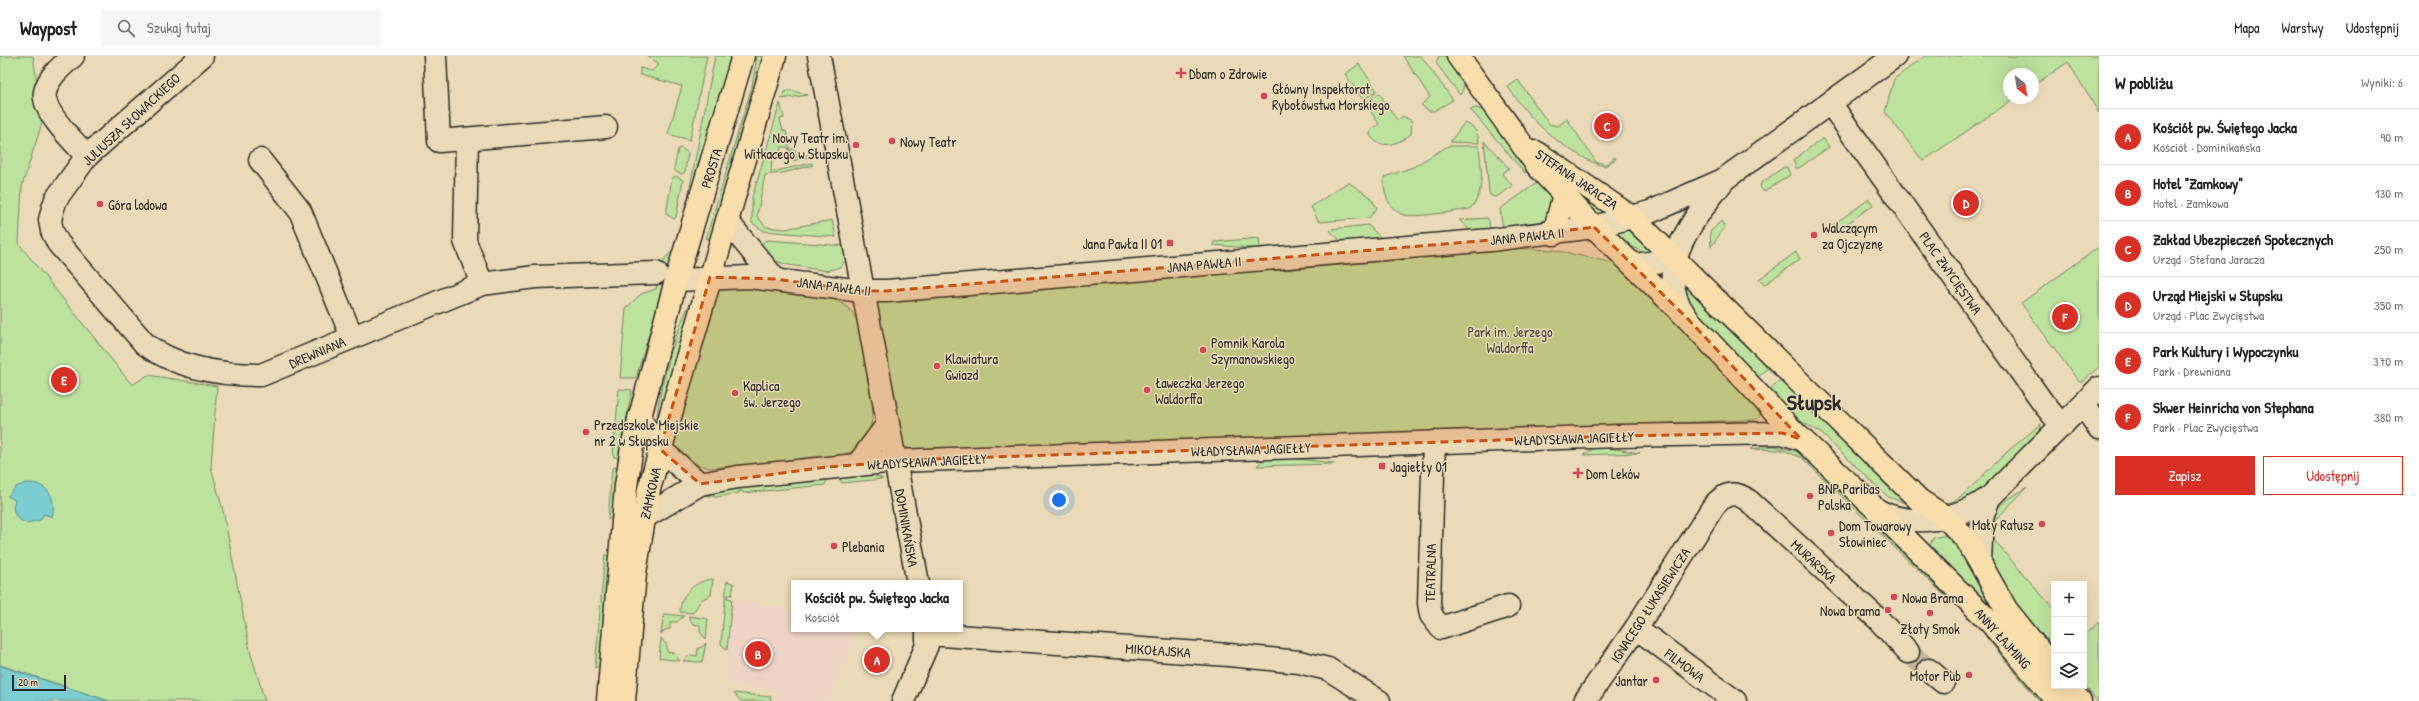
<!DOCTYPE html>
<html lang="pl">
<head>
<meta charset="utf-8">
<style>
  :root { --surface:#fff; --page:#f6f6f6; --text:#222; --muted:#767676; --line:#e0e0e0; --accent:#d93025 }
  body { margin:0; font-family:"Patrick Hand",sans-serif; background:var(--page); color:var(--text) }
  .controls { position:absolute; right:12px; bottom:12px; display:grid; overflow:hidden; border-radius:0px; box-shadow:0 4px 16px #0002 }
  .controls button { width:36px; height:36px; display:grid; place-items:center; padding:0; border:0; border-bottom:1px solid var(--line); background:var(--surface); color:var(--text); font:20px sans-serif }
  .compass { position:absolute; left:2003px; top:12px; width:36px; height:36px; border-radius:50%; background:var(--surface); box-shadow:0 4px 16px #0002; rotate:150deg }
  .scale { position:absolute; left:12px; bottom:10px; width:54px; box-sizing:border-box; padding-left:4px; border:2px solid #2b2b2b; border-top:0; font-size:11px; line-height:14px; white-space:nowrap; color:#2b2b2b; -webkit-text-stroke:3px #ebdab7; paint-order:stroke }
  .you { position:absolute; left:1059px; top:444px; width:14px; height:14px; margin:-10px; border:3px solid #fff; border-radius:50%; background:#1a73e8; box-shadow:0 0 0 6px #1a73e833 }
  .badge { display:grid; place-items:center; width:26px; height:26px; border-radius:50%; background:var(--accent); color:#fff; font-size:13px; font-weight:700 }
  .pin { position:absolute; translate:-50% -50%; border:2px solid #fff; box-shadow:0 1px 4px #0006 }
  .popup { position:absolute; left:791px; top:524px; width:172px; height:52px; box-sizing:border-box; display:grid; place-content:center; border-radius:0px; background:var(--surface); filter:drop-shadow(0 1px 3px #0005); font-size:13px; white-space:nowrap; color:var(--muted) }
  .popup b { font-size:15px; color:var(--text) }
  .popup::after { content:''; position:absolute; left:50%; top:100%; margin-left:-8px; border:8px solid transparent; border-top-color:var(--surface) }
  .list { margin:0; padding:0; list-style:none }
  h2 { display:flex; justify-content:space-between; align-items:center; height:52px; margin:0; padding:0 16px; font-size:17px }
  h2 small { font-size:13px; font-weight:400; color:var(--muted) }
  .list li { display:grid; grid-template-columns:26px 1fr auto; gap:12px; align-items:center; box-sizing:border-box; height:56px; padding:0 16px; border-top:1px solid var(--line) }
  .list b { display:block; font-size:15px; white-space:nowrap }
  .list p { margin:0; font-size:13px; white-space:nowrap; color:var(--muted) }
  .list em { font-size:13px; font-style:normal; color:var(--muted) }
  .actions { display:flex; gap:8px; padding:12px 16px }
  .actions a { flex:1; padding:9px 0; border:1px solid var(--accent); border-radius:0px; text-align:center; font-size:14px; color:var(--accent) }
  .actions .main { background:var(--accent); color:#fff }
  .icon { flex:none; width:22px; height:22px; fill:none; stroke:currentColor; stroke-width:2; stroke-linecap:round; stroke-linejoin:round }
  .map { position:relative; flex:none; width:2099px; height:645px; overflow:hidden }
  header { display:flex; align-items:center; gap:24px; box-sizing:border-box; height:56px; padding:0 20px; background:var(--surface); border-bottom:1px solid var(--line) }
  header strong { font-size:19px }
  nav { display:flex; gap:22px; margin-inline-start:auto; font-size:14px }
  .search { width:280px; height:36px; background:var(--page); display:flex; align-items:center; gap:10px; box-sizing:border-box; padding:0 14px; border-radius:0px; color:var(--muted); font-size:15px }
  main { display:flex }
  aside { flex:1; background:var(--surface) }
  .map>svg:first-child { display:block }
</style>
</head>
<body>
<header>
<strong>Waypost</strong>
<div class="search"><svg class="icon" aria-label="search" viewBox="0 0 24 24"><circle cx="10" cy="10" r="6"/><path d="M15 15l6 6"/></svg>Szukaj tutaj</div>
<nav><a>Mapa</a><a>Warstwy</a><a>Udostępnij</a></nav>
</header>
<main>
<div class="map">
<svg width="2099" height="645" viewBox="0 0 2099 645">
  <rect width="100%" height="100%" fill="#ebdab7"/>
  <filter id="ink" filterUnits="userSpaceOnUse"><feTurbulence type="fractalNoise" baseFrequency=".025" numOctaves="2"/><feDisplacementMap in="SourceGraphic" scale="8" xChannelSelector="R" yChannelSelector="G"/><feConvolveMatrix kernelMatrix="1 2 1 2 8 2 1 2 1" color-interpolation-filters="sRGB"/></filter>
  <g filter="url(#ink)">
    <polygon fill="#eed4c5" points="732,543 778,551 794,556 794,573 845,573 856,577 828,645 776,645 777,635 723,627"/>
    <g fill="#bce29e" stroke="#748664">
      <polygon points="0,0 33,0 43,64 22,130 19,188 132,329 148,319 217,330 211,411 223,454 250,595 265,645 109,645 0,609"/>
      <polygon points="648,0 707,0 690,84 668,78 682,30 640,19 640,12 652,15 659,8"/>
      <polygon points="715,0 732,0 685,157"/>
      <polygon points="757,0 766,0 712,183 706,182 752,30"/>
      <polygon points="1403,0 1421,0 1453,44 1434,55 1429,55 1421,49 1430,41"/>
      <path d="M1439 0H1447C1455 12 1470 26 1460 39L1436 7Z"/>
      <polygon points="1925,0 2099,0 2099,57 2068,6 2033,30 2033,18 2009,18 2009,42 2015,42 1923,105 1885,56 1894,23"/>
      <polygon points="1359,8 1377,35 1363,44 1345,18"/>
      <path d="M1518 24 1549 68 1558 70 1567 63 1596 106 1606 108 1615 101 1616 103 1605 110C1593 108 1585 102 1574 96 1546 79 1527 59 1508 31Z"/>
      <polygon points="788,34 790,34 808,39 781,43 783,38"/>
      <path d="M1379 37 1397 64 1403 60 1412 65 1411 78C1400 88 1379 95 1370 79L1371 74 1379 68 1365 47Z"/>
      <polygon points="780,47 784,62 780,63 783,75 786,75 790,94 795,93 796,101 822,97 793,105 789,102 790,96 787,91 781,91 779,102 772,104 771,116 812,107 813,109 783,117 765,119 757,160 766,171 785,173 832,164 836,181 764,175 752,167 752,142"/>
      <polygon points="1476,52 1483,54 1530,118 1524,116 1470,53"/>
      <path d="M1464 67C1475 70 1478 76 1479 87L1450 86Z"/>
      <polygon points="1823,82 1829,91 1799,112 1796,112 1793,104"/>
      <polygon points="1484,85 1509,112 1502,118 1513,130 1496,141 1491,140 1489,136"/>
      <path d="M1448 90H1479C1481 112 1486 136 1470 153 1456 155 1415 162 1404 159 1388 154 1383 135 1384 121L1413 111Z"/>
      <polygon points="681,92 688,97 685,116 682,118 676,116 674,113 678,93"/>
      <polygon points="1784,111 1787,111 1790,119 1764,136 1760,131 1761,127"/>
      <polygon points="676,120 683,124 676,161 674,163 666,158 672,122"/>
      <polygon points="1541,124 1553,142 1548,161 1540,168 1503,174 1500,153"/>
      <polygon points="1348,126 1371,142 1377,152 1369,162 1319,166 1311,151"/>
      <polygon points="1567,128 1611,156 1596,160"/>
      <polygon points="1869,143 1873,149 1837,175 1833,169"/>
      <polygon points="1487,162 1489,165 1490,175 1472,176 1459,164"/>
      <polygon points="1721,165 1725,171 1711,191 1710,176"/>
      <polygon points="1368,169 1382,183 1343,187 1330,175 1332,173"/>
      <polygon points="1632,173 1661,200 1659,205 1627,188 1614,178"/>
      <polygon points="1259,182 1260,193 1213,189 1214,186"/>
      <polygon points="767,184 845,190 846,204 840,211 827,215 789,209 772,204 759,189"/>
      <polygon points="2099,191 2099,311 2082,326 2079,326 2021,247"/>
      <path d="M1505 192 1554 194 1623 209 1761 357C1759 365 1753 364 1746 364L1459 376 912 394 903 390 876 246Z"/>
      <polygon points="674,194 636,322 620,322 626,252 641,238 656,233 665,202"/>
      <polygon points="1796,196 1800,203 1764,229 1759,223"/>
      <path d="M724 229 829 242C842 245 850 252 857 264 862 275 863 290 865 302 871 335 886 385 843 399L711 412 688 407 672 394 716 230Z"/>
      <polygon points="1688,232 1771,309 1756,323 1695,257 1685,235"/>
      <path d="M693 244 658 365C653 352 681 254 693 244Z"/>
      <polygon points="1783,321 1906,446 1905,447 1888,441 1822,378 1796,362 1768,335"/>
      <polygon points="619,333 632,334 619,403 613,400"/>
      <polygon points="2041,368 2040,377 1987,430 1975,440 1948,450 1941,447 1952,446 1963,439 2008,395"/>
      <polygon points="1774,390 1796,395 1809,403 1953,544 1952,547 1802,402 1783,394 1750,393"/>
      <polygon points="1594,392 1608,392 1640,397 1584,399"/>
      <polygon points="1279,401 1334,407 1334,408 1257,410 1265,402"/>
      <polygon points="615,411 618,413 613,460 608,464 612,413"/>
      <polygon points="870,418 883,423 842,427 839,421"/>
      <polygon points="828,422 825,429 743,437 742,435 739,435 739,437 716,441 705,439 736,431"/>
      <path d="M2027 431 1995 465 1991 481 2054 553V575L2052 576 2054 579V595C2025 559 1965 506 1995 456 2002 445 2017 438 2027 431Z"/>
      <polygon points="1951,478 1967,498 1973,519 1989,548 1929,491 1933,482"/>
      <polygon points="605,498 610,503 601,609 595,612"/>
      <path d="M713 523 711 539 701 544 693 557 680 556C680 538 696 524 713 523Z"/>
      <polygon points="727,525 734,528 732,539 728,539 727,542 732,543 727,594 721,588"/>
      <polygon points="664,558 684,560 677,566 670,566 670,573 665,574 661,578"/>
      <polygon points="688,560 708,563 706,583 700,576 700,569 693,568"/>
      <polygon points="2099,566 2099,645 2097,645 2084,629 2084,579"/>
      <polygon points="1988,578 2043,645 2039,645 1986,581"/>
      <polygon points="661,582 667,589 667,596 674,597 680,605 659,602"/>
      <polygon points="706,587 702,606 683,605 690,599 697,600 698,592 702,591"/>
      <polygon points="734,637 771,641 770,645 741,645"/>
    </g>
    <g fill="#7bcdd2" stroke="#5b8c8f">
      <path d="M26 427C47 426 57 441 52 461L44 458 40 464 26 467C15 463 11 455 15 444L8 440 16 431Z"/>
      <polygon points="0,609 4,611 109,645 0,645"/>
    </g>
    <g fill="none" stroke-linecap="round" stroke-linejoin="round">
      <polyline stroke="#c5b79b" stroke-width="22" stroke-dasharray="22 11" stroke-linecap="butt" points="1908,596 1929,614"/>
      <defs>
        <g id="minor">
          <path d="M73 0C62 10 48 21 45 36 41 55 75 87 87 100"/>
          <path d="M202 0 87 100 56 143 53 152 50 164 52 175 58 187 145 288C177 312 221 319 261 319L482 228 535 221 656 217"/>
          <polyline points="435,0 439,85 606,71"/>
          <polyline points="819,0 918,527"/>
          <polyline points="1830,47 2043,347 2062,370"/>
          <polyline points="467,83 465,185 482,228"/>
          <polyline points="260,104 300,155 352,281"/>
          <polyline points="727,165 775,223"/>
          <polyline points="1635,209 1675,203"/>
          <polyline points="676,224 749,221 862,235 887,235 1491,184 1594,171 1650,156 1723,124 1895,0"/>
          <path d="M1685 259C1651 212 1695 162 1723 125"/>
          <polyline points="2083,349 2099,372"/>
          <polyline points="639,362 660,393 700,428"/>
          <polyline points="1434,386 1429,547 1431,559 1441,572 1508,550"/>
          <polyline points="858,408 887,369"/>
          <path d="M1877 454C1911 473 1959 463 1989 442L2099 332"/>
          <polyline points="643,462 700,428 738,421 896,405 1619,380 1782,377 1801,383"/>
          <polyline points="1980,505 1982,462 1989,442"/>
          <polyline points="1636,572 1735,645"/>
          <polyline points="928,578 1229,599 1299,606 1328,613 1379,645"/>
          <polyline points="1929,614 1943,626"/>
          <polyline points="903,645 927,589 927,573"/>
          <path d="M1585 645 1636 572 1713 451C1724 437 1734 434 1749 445L1879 564 1908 596"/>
        </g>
        <g id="major">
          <polyline points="1458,0 1539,112 1594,171 1687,262 1793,375 1877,454 1990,566 2057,645"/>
          <polyline points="1536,96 1633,162 1919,444 1945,461 1967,484 2006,553 2054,613"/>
          <polyline points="1554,178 1564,138"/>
          <polyline points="2068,630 2080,645"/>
          <polyline points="608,645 626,430 632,391 676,224 743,0"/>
          <polyline points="624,645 635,517 649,433 775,0"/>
        </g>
      </defs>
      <use href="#minor" stroke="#2b2b2b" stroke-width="25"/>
      <use href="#major" stroke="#2b2b2b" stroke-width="25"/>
      <use href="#minor" stroke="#ebdab7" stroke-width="22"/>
      <use href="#major" stroke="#f9deab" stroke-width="22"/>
    </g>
  </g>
  <path fill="#cc5211" fill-opacity="0.2" stroke="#cc5211" stroke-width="3" stroke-dasharray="8 5" stroke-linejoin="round" d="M1594 171 1687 262 1801 383 1782 377 1619 380 933 403 827 411 700 428 660 393 710 221 775 223 862 235H887L1491 184Z"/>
  <g fill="#d1495b" stroke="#ebdab7" stroke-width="1.5">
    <path d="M1179 11h4v4h4v4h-4v4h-4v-4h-4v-4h4z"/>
    <circle cx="1264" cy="40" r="4"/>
    <circle cx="892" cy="85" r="4"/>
    <circle cx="856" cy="89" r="4"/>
    <circle cx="100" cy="148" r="4"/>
    <circle cx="1814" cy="179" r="4"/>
    <rect x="1166" y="183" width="8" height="8" rx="2"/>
    <circle cx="1203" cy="294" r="4"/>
    <circle cx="937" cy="310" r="4"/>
    <circle cx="1147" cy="334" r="4"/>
    <circle cx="735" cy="337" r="4"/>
    <circle cx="586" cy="376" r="4"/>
    <rect x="1378" y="406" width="8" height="8" rx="2"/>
    <path d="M1576 411h4v4h4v4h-4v4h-4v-4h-4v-4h4z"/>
    <circle cx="1810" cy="440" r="4"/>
    <circle cx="2042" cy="468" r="4"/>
    <circle cx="1831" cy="477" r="4"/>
    <circle cx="834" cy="490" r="4"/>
    <circle cx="1894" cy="541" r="4"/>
    <circle cx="1888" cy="554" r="4"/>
    <circle cx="1930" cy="557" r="4"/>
    <circle cx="1969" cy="619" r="4"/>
    <circle cx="1656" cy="624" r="4"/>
  </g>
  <g text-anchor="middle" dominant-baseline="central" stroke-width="3" stroke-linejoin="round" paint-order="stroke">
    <g font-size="14" fill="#2b2b2b" stroke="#ebdab7" text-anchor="start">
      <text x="1189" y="17">Dbam o Zdrowie</text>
      <text x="1272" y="32">Główny Inspektorat<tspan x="1272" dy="16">Rybołówstwa Morskiego</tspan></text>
      <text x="848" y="81" text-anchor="end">Nowy Teatr im.<tspan x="848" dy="16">Witkacego w Słupsku</tspan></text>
      <text x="900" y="85">Nowy Teatr</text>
      <text x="108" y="148">Góra lodowa</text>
      <text x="1822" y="171">Walczącym<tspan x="1822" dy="16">za Ojczyznę</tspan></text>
      <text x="1162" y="187" text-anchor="end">Jana Pawła II 01</text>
      <text x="1211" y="286">Pomnik Karola<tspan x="1211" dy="16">Szymanowskiego</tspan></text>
      <text x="945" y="302">Klawiatura<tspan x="945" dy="16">Gwiazd</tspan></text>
      <text x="1155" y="326">Ławeczka Jerzego<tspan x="1155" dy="16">Waldorffa</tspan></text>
      <text x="743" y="329">Kaplica<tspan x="743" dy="16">św. Jerzego</tspan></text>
      <text x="594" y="368">Przedszkole Miejskie<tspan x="594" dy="16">nr 2 w Słupsku</tspan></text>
      <text x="1390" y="410">Jagiełły 01</text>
      <text x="1586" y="417">Dom Leków</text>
      <text x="1818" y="432">BNP Paribas<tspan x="1818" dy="16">Polska</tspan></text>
      <text x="2034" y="468" text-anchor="end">Mały Ratusz</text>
      <text x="1839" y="469">Dom Towarowy<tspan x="1839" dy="16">Słowiniec</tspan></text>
      <text x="842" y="490">Plebania</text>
      <text x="1902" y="541">Nowa Brama</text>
      <text x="1880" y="554" text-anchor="end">Nowa brama</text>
      <text x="1930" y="572" text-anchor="middle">Złoty Smok</text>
      <text x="1961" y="619" text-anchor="end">Motor Pub</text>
      <text x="1648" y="624" text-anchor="end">Jantar</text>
    </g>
    <g font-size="14" fill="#2b2b2b" stroke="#ebdab7">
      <text transform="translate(131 63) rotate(-43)">JULIUSZA SŁOWACKIEGO</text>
      <text transform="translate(711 112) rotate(-73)">PROSTA</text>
      <text transform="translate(1577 123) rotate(34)">STEFANA JARACZA</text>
      <text transform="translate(1527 180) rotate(-6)">JANA PAWŁA II</text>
      <text transform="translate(1204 208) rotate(-5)">JANA PAWŁA II</text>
      <text transform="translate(1951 217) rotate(55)">PLAC ZWYCIĘSTWA</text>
      <text transform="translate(834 230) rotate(7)">JANA PAWŁA II</text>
      <text transform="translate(317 296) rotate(-23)">DREWNIANA</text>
      <text transform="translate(1574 382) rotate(-2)">WŁADYSŁAWA JAGIEŁŁY</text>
      <text transform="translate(1251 393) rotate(-2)">WŁADYSŁAWA JAGIEŁŁY</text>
      <text transform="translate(927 405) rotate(-3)">WŁADYSŁAWA JAGIEŁŁY</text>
      <text transform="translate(650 437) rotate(-77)">ZAMKOWA</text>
      <text transform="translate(907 472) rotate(80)">DOMINIKAŃSKA</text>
      <text transform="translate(1814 505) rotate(43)">MURARSKA</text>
      <text transform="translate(1430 517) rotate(-89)">TEATRALNA</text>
      <text transform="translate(1650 549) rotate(-57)">IGNACEGO ŁUKASIEWICZA</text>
      <text transform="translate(2003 582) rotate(48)">ANNY ŁAJMING</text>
      <text transform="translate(1158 594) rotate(4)">MIKOŁAJSKA</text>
      <text transform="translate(1685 609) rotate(37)">FILMOWA</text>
    </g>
    <g font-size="14" fill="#41463c" stroke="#ebdab7">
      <text x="1510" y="275">Park im. Jerzego<tspan x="1510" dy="16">Waldorffa</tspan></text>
    </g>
    <g font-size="22" font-weight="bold" fill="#2b2b2b" stroke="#ebdab7">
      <text x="1814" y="346">Słupsk</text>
    </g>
  </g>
</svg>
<div class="controls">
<button>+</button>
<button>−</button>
<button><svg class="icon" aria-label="layers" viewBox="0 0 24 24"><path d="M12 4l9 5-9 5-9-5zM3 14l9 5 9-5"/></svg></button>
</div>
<svg class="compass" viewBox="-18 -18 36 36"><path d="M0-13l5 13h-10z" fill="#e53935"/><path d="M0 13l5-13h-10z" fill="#767676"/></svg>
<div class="scale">20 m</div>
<div class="you"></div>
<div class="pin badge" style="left:877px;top:604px">A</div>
<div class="popup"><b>Kościół pw. Świętego Jacka</b>Kościół</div>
<div class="pin badge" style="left:758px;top:598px">B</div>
<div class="pin badge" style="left:1607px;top:70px">C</div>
<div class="pin badge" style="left:1966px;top:147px">D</div>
<div class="pin badge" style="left:64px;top:324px">E</div>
<div class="pin badge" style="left:2065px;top:261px">F</div>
</div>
<aside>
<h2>W pobliżu<small>Wyniki: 6</small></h2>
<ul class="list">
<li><span class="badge">A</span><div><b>Kościół pw. Świętego Jacka</b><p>Kościół · Dominikańska</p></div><em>90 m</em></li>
<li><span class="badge">B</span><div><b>Hotel &quot;Zamkowy&quot;</b><p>Hotel · Zamkowa</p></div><em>130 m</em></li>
<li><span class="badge">C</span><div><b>Zakład Ubezpieczeń Społecznych</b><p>Urząd · Stefana Jaracza</p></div><em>250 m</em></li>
<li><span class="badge">D</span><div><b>Urząd Miejski w Słupsku</b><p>Urząd · Plac Zwycięstwa</p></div><em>350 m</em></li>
<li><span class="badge">E</span><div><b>Park Kultury i Wypoczynku</b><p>Park · Drewniana</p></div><em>370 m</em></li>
<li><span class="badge">F</span><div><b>Skwer Heinricha von Stephana</b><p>Park · Plac Zwycięstwa</p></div><em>380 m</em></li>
</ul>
<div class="actions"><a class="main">Zapisz</a><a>Udostępnij</a></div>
</aside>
</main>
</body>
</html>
